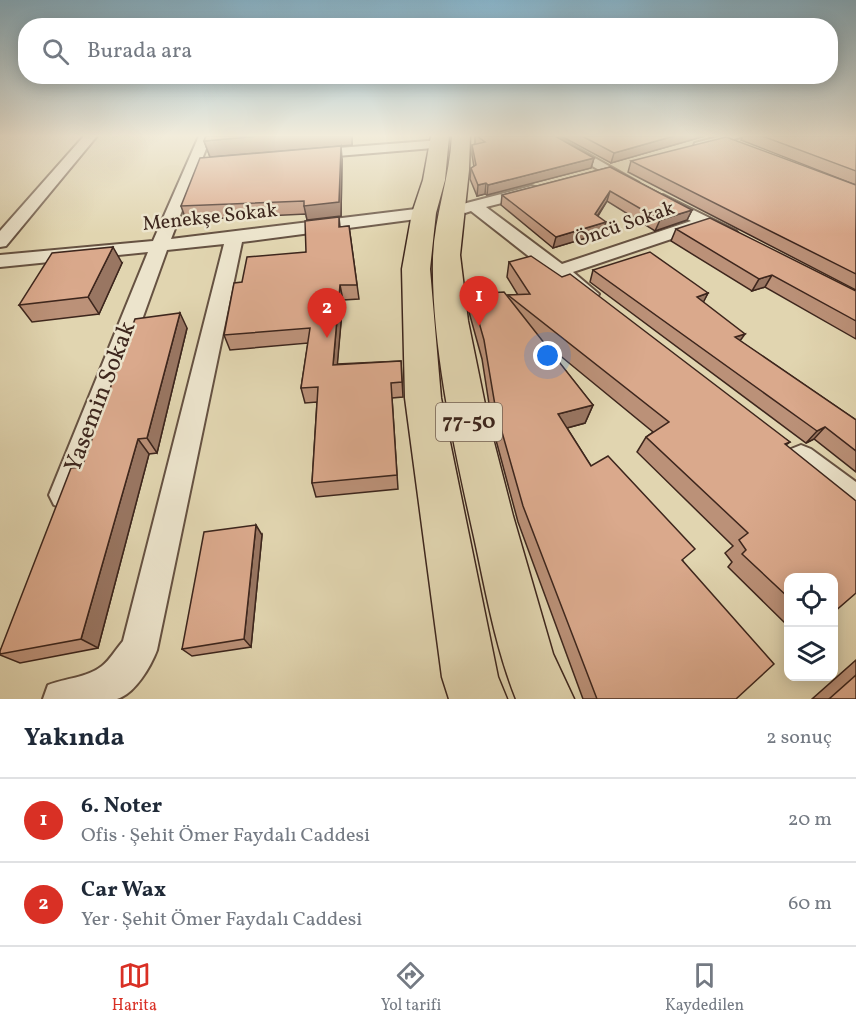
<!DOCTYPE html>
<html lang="tr">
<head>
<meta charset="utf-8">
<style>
  :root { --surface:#fff; --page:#f6f6f7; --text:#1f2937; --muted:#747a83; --line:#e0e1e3; --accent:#d93025 }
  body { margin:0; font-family:Vollkorn,serif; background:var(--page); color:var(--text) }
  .controls { position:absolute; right:18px; bottom:18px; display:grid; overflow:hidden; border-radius:12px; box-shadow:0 3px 15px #0003 }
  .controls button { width:54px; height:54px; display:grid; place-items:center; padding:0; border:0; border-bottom:2px solid var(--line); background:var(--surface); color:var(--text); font:30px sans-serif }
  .you { position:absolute; left:548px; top:356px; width:21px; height:21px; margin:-15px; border:4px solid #fff; border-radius:50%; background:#1a73e8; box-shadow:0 0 0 9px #1a73e833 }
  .badge { display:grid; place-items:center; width:39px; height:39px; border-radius:50%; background:var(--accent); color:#fff; font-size:20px; font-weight:700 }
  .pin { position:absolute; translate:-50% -50px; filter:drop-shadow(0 2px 3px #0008) }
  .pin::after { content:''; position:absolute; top:32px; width:21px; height:18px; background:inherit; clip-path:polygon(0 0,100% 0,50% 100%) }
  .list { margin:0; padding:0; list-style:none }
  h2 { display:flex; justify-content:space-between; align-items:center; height:78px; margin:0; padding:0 24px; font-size:26px }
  h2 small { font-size:20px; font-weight:400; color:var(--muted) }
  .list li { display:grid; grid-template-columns:39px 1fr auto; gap:18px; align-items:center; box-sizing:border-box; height:84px; padding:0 24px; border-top:2px solid var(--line) }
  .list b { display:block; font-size:22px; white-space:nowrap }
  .list p { margin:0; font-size:20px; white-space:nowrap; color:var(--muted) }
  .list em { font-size:20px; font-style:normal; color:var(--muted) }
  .icon { flex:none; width:33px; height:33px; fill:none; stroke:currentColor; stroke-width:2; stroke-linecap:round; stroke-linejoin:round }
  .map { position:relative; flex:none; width:856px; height:699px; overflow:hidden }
  .search { position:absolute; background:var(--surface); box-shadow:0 3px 15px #0003; left:18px; right:18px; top:18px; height:66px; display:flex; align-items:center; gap:15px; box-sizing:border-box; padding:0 21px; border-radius:24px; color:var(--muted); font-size:22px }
  .sheet { height:246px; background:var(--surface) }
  nav { display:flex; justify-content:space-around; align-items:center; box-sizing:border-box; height:84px; border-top:2px solid var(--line); background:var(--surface); font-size:16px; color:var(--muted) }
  nav a { display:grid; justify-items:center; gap:3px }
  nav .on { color:var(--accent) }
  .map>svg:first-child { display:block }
</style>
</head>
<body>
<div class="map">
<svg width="856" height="699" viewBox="0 0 856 699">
  <rect width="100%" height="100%" fill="#e1d5b0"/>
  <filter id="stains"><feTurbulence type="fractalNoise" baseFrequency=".00333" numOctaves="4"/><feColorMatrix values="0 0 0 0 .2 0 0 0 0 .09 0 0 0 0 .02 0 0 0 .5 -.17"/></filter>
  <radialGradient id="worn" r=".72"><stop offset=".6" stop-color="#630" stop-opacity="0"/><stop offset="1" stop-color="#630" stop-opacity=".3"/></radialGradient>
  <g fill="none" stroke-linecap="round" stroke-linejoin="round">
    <defs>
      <g id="street">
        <polygon points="84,136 97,136 6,246 0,247 0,231"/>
        <path d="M199 136H211L171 239 424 208 432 213 424 218 242 242 157 650C151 666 135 694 117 699 101 699 61 699 43 699L48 685C65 678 87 678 102 666 110 660 116 649 123 641L224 244 167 250 79 495 74 505 64 509 54 505 49 495 148 252 0 267V255L153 241Z"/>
        <polygon points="540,136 556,136 639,183 637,186 627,186"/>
        <polygon points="722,136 743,136 700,150 694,146 695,143"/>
        <polygon points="440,140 445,141 446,144 445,147 313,158 306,154 313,150"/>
        <polygon points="532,186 537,188 540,191 537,194 486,207 562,264 691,221 658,203 655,200 658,197 663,195 736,231 739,235 736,239 724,239 704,228 573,272 599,294 596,298 589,300 582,298 471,211 465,213 457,208 459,205"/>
        <polygon points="801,445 811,449 856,482 856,514 846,510 791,465 787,457 791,449"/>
      </g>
      <g id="primary">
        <polygon points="431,136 449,136 445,180 436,213 430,269 441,398 498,677 507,699 449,699 442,677 405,398 402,269 412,213 423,180"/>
        <path d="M452 136H470L469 170 460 255 468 321 488 419 513 516 553 654 574 699H516C495 646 486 592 474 537 455 451 431 345 433 258 434 217 450 177 452 136Z"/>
      </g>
    </defs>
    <use href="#street" stroke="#665242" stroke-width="4"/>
    <use href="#primary" stroke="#3d261d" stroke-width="3"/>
    <use href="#street" fill="#ece4cc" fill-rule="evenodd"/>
    <use href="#primary" fill="#e1d5b0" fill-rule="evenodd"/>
  </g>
  <g fill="#bb9178" stroke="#3d261d" stroke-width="1.5">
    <polygon points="206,136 352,136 352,145 305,149 342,159 341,216 307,220 306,214 186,220 181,206 210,157 204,141"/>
    <polygon points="475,136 555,136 594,158 591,168 487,195 485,194 477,196 470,179 471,168 474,167 472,155 472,145 475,144"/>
    <polygon points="561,136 705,136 611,163"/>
    <polygon points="743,136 856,136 856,185 741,140"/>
    <polygon points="631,161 856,185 856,290 628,172"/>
    <polygon points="610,167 692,210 687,220 655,231 607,201 598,216 603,233 553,248 501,205 502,195"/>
    <polygon points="339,217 340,227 349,226 359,299 343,300 337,364 401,361 403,397 392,398 398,489 316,497 312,483 317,402 305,403 301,388 308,343 230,350 224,335 242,282 306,252"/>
    <polygon points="676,229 856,291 856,339 765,287 752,291 671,241"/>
    <polygon points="509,262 790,442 786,445 789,627 728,567 732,562 725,553 733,546 637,452 646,437 653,432 541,340 593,405 585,423 567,428 591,466 683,561 736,699 583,699 518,522 493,429 482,359 469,312 471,294 508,297 508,295 518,295 507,277"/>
    <polygon points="122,263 99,314 32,322 19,305"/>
    <polygon points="593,270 708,293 703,302 740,341 856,420 856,472 814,439 806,443 590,282"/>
    <polygon points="187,328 157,453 149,454 98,648 20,663 0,655 0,651"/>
    <polygon points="262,535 251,647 192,656 182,649"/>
    <polygon points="856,660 856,699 812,699"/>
  </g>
  <g fill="#997662" stroke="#3d261d" stroke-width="1.5">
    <polygon points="258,136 352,136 352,145 210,157 204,141"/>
    <polygon points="674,136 705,136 611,163 614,153"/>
    <polygon points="341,146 342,159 341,216 307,220 304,206"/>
    <polygon points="594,158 591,168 487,195 488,185"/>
    <polygon points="486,183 485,194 477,196 478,185"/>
    <polygon points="610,191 607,201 592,224 595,214"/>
    <polygon points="692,210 687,220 655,231 660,220"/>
    <polygon points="606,222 603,233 553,248 556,237"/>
    <polygon points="113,247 122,263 99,314 88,297"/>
    <polygon points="772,275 765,287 752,291 759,279"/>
    <polygon points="340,285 343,300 336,380 333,365"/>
    <polygon points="708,293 702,305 697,297"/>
    <polygon points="180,313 187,328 157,453 147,438"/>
    <polygon points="745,334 737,345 735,337"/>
    <polygon points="593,405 585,423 552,432 558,414"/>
    <polygon points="825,427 814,439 806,443 817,431"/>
    <polygon points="138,439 149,454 98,648 81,639"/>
    <polygon points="256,525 262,535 251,647 244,639"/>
  </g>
  <g fill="#daa98c" stroke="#3d261d" stroke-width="1.5">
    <polygon points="206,136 258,136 204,141"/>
    <polygon points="477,136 555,136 594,158 488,185 486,183 478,185 471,168 476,165 472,145 485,142"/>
    <polygon points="582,136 674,136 614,153"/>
    <polygon points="762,136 856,136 856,171"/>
    <polygon points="726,137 856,185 856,274 631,161"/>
    <polygon points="341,146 339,202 304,206 304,201 181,206 200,158"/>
    <polygon points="610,167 692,210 660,220 610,191 595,214 606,222 556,237 502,195"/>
    <polygon points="339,217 339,227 349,226 357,285 340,285 333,365 401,361 402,382 391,383 397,475 312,483 318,387 301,388 310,328 224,335 234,283 242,282 247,257 306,252 305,221"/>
    <polygon points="710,218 856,291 856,321 772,275 759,279 676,229"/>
    <polygon points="113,247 88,297 19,305 52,253"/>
    <polygon points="650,252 708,293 697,297 745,334 735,337 856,420 856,451 825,427 817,431 593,270"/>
    <polygon points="531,256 562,277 570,274 790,442 785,444 856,501 856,593 834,612 834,578 789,578 789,598 742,554 746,550 739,540 748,533 646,437 669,422 508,295 530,294 509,262"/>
    <polygon points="504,292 593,405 558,414 591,466 608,456 695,549 682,560 774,664 736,699 597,699 523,506 496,411 484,340 471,294"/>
    <polygon points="180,313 147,438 138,439 81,639 0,654 0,651 71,468 82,467 135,319"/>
    <polygon points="256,525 244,639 182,649 204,532"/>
    <polygon points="856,675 856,699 829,699"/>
  </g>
  <linearGradient id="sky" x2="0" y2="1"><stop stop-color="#87b6ce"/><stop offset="0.58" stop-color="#f2ecdb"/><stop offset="1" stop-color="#f2ecdb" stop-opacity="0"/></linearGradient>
  <rect width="856" height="234" fill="url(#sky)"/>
  <g text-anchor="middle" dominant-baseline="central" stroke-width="5" stroke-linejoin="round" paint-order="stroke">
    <g font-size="20" fill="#3d261d" stroke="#ece4cc">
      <text transform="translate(210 218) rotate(-6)">Menekşe Sokak</text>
      <text transform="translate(625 225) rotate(-19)">Öncü Sokak</text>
    </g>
    <rect fill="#ece4cc" stroke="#725f52" stroke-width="1.5" x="436" y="403" width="66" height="38" rx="4.5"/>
    <g font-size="22" font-weight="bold" fill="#3d261d">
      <text x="469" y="422">77-50</text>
    </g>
    <g font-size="24" fill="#3d261d" stroke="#ece4cc">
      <text transform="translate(101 397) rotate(-69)">Yasemin Sokak</text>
    </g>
  </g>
  <rect width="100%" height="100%" filter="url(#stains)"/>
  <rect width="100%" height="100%" fill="url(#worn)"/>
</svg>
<div class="controls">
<button><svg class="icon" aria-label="locate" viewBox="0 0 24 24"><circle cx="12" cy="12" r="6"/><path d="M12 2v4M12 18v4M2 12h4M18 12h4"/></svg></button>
<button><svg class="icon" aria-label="layers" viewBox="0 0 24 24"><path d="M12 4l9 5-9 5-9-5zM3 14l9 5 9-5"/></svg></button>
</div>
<div class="you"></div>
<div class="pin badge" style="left:479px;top:326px">1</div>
<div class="pin badge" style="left:327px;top:338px">2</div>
<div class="search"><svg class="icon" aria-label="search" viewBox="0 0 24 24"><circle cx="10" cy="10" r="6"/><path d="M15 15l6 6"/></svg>Burada ara</div>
</div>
<section class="sheet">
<h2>Yakında<small>2 sonuç</small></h2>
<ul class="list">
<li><span class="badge">1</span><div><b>6. Noter</b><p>Ofis · Şehit Ömer Faydalı Caddesi</p></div><em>20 m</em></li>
<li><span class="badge">2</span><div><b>Car Wax</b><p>Yer · Şehit Ömer Faydalı Caddesi</p></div><em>60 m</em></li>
</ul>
</section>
<nav>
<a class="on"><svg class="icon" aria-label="map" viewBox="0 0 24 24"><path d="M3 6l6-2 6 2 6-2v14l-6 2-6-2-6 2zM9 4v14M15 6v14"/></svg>Harita</a>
<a><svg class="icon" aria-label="directions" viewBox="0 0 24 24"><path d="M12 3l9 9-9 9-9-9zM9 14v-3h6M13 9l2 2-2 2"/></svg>Yol tarifi</a>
<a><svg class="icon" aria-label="saved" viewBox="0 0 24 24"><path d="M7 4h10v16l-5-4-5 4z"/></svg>Kaydedilen</a>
</nav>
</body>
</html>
